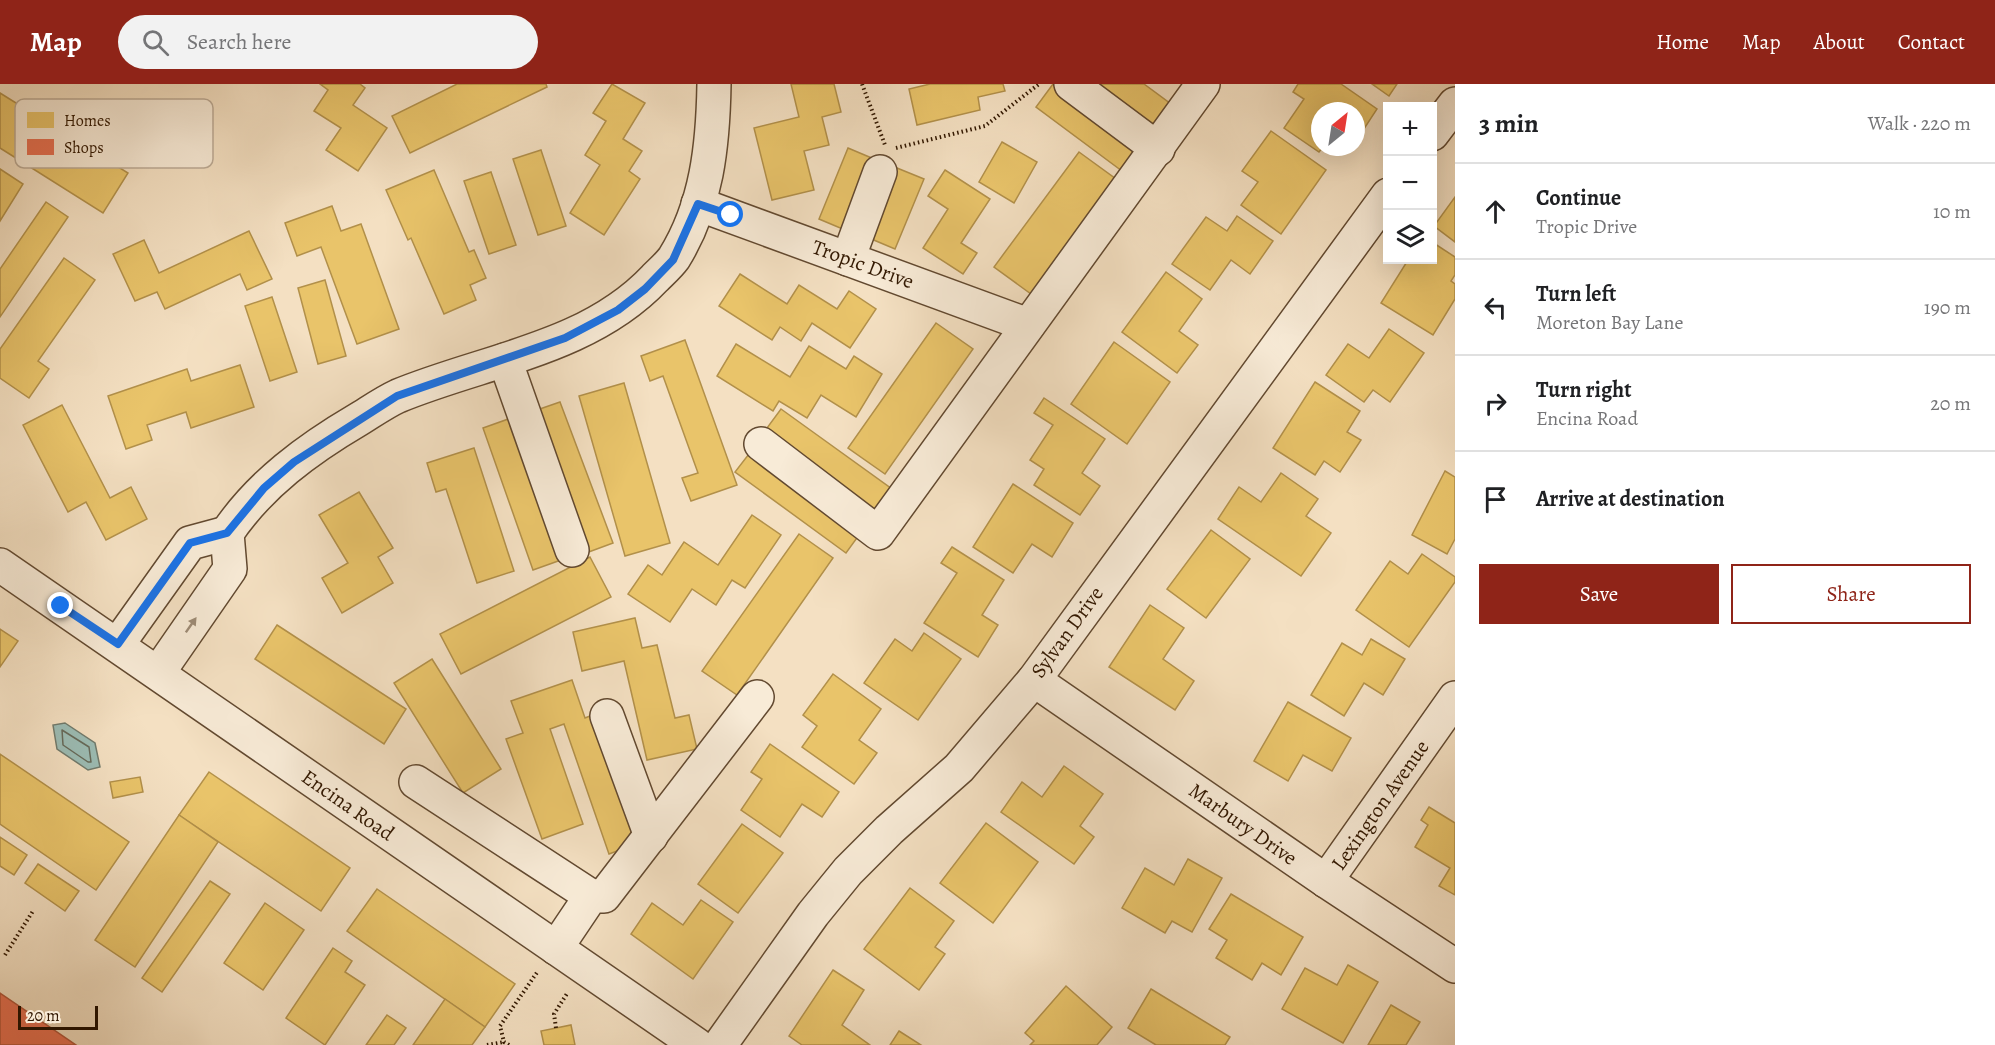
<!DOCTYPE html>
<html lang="en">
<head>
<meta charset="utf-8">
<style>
  :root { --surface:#fff; --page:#f2f2f2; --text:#202124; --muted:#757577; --line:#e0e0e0; --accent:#8f2418 }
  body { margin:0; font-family:Alegreya,serif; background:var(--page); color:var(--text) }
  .controls { position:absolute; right:18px; top:18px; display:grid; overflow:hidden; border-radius:0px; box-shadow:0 6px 24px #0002 }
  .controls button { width:54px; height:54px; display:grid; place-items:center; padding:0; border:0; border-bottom:2px solid var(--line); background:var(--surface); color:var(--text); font:30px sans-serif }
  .compass { position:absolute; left:1311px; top:18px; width:54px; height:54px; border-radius:50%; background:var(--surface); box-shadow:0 6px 24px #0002; rotate:30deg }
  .scale { position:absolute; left:18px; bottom:15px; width:80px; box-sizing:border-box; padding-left:6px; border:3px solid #311700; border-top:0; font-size:16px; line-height:21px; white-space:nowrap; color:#311700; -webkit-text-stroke:4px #f8ebd7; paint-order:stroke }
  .stop { position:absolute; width:18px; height:18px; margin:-14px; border:4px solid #1a73e8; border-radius:50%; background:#fff }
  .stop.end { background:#1a73e8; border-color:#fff; box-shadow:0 2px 6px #0008 }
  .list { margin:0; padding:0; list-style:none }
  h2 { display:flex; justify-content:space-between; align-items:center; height:78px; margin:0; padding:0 24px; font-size:26px }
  h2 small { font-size:20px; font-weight:400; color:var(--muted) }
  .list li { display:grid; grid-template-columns:39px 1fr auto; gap:18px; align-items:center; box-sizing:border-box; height:96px; padding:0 24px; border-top:2px solid var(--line) }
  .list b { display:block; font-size:22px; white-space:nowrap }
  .list p { margin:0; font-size:20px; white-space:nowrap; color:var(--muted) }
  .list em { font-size:20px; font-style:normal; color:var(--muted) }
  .actions { display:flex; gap:12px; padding:18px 24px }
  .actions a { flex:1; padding:14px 0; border:2px solid var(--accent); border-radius:0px; text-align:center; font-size:21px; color:var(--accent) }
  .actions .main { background:var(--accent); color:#fff }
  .icon { flex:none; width:33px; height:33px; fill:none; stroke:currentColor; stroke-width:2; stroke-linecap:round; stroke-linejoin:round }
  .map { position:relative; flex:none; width:1455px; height:961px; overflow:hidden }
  header { display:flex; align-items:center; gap:36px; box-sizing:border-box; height:84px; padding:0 30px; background:var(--accent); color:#fff }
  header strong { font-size:28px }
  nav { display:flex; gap:33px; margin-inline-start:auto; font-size:21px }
  .search { width:420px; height:54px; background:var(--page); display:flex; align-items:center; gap:15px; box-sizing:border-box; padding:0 21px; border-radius:33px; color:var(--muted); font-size:22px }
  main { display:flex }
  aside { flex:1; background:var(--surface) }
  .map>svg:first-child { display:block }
</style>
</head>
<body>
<header>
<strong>Map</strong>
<div class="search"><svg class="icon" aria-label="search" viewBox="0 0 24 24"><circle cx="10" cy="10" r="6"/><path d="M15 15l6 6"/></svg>Search here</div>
<nav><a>Home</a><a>Map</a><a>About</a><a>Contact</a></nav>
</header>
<main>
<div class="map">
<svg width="1455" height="961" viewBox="0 0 1455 961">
  <rect width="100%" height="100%" fill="#f4e0c2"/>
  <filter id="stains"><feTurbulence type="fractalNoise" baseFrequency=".00333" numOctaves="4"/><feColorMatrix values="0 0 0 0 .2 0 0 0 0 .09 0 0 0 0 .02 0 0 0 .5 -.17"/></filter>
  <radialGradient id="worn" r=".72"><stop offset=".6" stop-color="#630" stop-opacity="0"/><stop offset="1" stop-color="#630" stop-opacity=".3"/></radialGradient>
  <polygon fill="#9cbdb5" stroke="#717b6d" stroke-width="1.5" points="65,639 95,659 100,683 88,686 57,665 53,641"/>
  <g fill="#e9c46a" stroke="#b2904a" stroke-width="1.5">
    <polygon points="320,0 360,0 365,4 353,21 387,44 358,87 326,66 341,44 314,27 328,6"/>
    <polygon points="457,0 546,0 547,3 410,69 392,32"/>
    <polygon points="612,0 645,19 623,55 642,67 629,87 640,95 604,151 570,129 600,81 585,71 606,37 593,29"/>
    <polygon points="791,0 834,0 841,28 822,33 829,61 804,67 814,106 772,116 754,44 799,33"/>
    <polygon points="930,0 1003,0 1005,7 978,13 980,26 917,41 909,5"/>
    <polygon points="1053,0 1143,67 1126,90 1036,23"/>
    <polygon points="1095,0 1144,0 1175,23 1158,46"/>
    <polygon points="1298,0 1341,0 1377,25 1360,51 1356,48 1356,27 1320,27 1320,63 1323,63 1319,68 1284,44 1304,15 1293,8"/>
    <polygon points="1372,0 1397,0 1389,12"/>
    <polygon points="0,9 128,89 103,129 0,64"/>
    <polygon points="1271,47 1326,86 1281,150 1241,121 1258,98 1242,87"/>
    <polygon points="1002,58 1037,78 1014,119 979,98"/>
    <polygon points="848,64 874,75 845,146 819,135"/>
    <polygon points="541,66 566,142 538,151 513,75"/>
    <polygon points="1079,68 1116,95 1031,210 994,183"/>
    <polygon points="897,84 924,95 895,165 869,154"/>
    <polygon points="0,85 23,100 0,137"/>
    <polygon points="434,86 469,168 474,166 486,194 470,201 476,216 444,230 411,154 408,156 386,106"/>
    <polygon points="945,86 990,115 961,159 977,169 963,190 923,164 948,125 928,112"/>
    <polygon points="491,88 516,161 489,170 464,97"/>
    <polygon points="1455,113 1455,158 1434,142"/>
    <polygon points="46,118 68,133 0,233 0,185"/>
    <polygon points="332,122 341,147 361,140 399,245 357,260 321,163 297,172 285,139"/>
    <polygon points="1237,132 1273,157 1250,190 1231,176 1210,206 1172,180 1206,133 1227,147"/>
    <polygon points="249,147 272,195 247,206 240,190 165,225 157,208 135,217 113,170 144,156 159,189"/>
    <polygon points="1432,158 1455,173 1455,191 1451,197 1455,200 1455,215 1433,251 1381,219 1408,176 1432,176"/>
    <polygon points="64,174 95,196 38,277 49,285 29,314 0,294 0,265"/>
    <polygon points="1166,188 1202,215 1179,247 1198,261 1177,289 1122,248"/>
    <polygon points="740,190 787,220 799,201 837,225 849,207 876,225 850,264 812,239 801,257 780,243 772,256 719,222"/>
    <polygon points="325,196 346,272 318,280 298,204"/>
    <polygon points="272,213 297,288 270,297 245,222"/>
    <polygon points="936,239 973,265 885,390 848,364"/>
    <polygon points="1389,245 1424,269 1390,318 1373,306 1364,318 1326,291 1348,260 1369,274"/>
    <polygon points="685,256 737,401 691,417 682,394 698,389 663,292 650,297 641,272"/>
    <polygon points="1114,258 1170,298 1127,360 1071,320"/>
    <polygon points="736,260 790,293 809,262 846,285 854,272 882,290 856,333 821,311 807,334 779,317 773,327 717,292"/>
    <polygon points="240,281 254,323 191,344 186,328 147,341 152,356 126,365 108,312 187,285 191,297"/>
    <polygon points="1315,298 1360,327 1347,348 1361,356 1340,388 1324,377 1315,391 1273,364"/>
    <polygon points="624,299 670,459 625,472 579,312"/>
    <polygon points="1044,314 1105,355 1082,389 1100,402 1080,431 1034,401 1044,385 1030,376 1053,341 1034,329"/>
    <polygon points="560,318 613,459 586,469 534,327"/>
    <polygon points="62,321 110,414 131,403 147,435 106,456 86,418 68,428 23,341"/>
    <polygon points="781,325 892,405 876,428 764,348"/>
    <polygon points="511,334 561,476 533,486 483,344"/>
    <polygon points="474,364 514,487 477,499 446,405 436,408 427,379"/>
    <polygon points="752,366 862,447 846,469 735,388"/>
    <polygon points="1445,387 1455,393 1455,455 1447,470 1412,451"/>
    <polygon points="1281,389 1318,415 1306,432 1331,449 1301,492 1218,435 1239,403 1261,418"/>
    <polygon points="1013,400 1073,439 1052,473 1032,460 1013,489 973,463"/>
    <polygon points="359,408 393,464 378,473 393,499 342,529 322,494 348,479 319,431"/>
    <polygon points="752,431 781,451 745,504 732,496 716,521 692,505 670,538 628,510 648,481 662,491 684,458 718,481"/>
    <polygon points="1211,446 1250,475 1206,534 1167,505"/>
    <polygon points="799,450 833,474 737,611 702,587"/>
    <polygon points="952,463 1004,496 982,531 998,541 978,573 924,539 957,489 941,479"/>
    <polygon points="1422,470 1455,493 1455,498 1409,563 1356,526 1390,477 1408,490"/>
    <polygon points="590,473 611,513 461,590 440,550"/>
    <polygon points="1150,521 1184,544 1163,575 1194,597 1175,626 1109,583"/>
    <polygon points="635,534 642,564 657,561 675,634 689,631 697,665 647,676 624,577 582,587 573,548"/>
    <polygon points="277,541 406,625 384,660 255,575"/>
    <polygon points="0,545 18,557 0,583"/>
    <polygon points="924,549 961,575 918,636 864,599 895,555 912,567"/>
    <polygon points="1371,555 1405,575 1383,611 1364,599 1344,632 1311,611 1342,559 1362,571"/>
    <polygon points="432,575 501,685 463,709 394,599"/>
    <polygon points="833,590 881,625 859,656 877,669 854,700 802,663 817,642 803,631"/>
    <polygon points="572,596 585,634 590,632 636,760 609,770 564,640 550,645 583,740 542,755 506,655 523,649 511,617"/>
    <polygon points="1288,618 1351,654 1332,687 1303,671 1288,697 1254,677"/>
    <polygon points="770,660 839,708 822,733 802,720 780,753 741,726 762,695 751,688"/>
    <polygon points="0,670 129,758 96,806 0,740"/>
    <polygon points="1064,682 1103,710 1080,742 1094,753 1074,780 1001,728 1022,698 1042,713"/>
    <polygon points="209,688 350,784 321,827 179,731"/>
    <polygon points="140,693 143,708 113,714 110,698"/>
    <polygon points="1429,723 1455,739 1455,811 1439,802 1450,784 1415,763 1428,741 1421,736"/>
    <polygon points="179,731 218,758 135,883 95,856"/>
    <polygon points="986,739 1038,778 993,839 940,799"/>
    <polygon points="742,740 783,769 738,829 698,800"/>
    <polygon points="0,753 27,771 14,791 0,782"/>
    <polygon points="1188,775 1222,794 1192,848 1172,837 1165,849 1122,824 1145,784 1174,801"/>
    <polygon points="38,780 79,807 65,827 25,799"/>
    <polygon points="210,797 230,810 162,908 142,894"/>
    <polygon points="910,804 954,837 935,863 945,870 919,906 864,865"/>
    <polygon points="377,805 515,900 485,943 347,847"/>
    <polygon points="1231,810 1303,853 1281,891 1262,879 1252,896 1216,874 1227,856 1209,845"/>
    <polygon points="701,816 733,838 693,895 631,850 652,819 683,841"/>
    <polygon points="265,819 304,846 263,906 224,879"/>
    <polygon points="333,864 352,877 345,888 365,901 325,961 286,934"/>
    <polygon points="1348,881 1378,898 1343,959 1282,925 1305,884 1337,901"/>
    <polygon points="833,886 864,906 842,941 870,961 802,961 789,952"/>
    <polygon points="1066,902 1112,943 1097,961 1030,961 1034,957 1025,949"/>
    <polygon points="1151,905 1230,953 1225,961 1156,961 1128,944"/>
    <polygon points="445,915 485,943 472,961 413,961"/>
    <polygon points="1391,921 1420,938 1406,961 1368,961"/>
    <polygon points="387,931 406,944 394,961 366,961"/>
    <polygon points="571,941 575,961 544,961 541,947"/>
    <polygon points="899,947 921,961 890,961"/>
  </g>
  <polygon fill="#e76f51" stroke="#b05539" stroke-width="1.5" points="0,909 76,961 0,961"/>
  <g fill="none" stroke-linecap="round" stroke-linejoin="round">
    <polygon stroke="#666a5a" stroke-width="1.5" points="62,646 89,663 91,678 88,678 63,661"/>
    <defs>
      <g id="minor">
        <polyline points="1071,0 1158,65"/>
        <polyline points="1432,50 1455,20"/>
        <polyline points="698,120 1028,241"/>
        <polyline points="848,175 880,88"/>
        <polyline points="505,276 572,466"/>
        <polyline points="761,360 878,449 1203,0"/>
        <polyline points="0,481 697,961"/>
        <polyline points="118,560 190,459 227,449"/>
        <path d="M158 589 230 485 227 449C260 400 308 365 359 335 372 327 385 318 398 312 485 276 588 265 655 194 661 188 669 181 674 174 707 121 713 61 714 0"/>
        <polyline points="1034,596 1326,797 1455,882"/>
        <polyline points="607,632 651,752"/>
        <polyline points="416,698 591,812"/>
        <polyline points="1326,797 1455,614"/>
        <polyline points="556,864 591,812 604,812 757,613"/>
        <polyline points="720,961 813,830 848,787 889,746 959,684 1034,596 1388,111"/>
      </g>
    </defs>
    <use href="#minor" stroke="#624930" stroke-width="36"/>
    <g stroke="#311700" stroke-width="4" stroke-dasharray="1.5 3" stroke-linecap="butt">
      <polyline points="862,0 885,61"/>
      <polyline points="896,64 985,42 1039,0"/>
      <polyline points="5,871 33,827"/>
      <polyline points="556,944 554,930 568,908"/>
      <polyline points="487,961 504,958"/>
      <polyline points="509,961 504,958 500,942 538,887"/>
    </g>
    <use href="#minor" stroke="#f8ebd7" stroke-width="33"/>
  </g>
  <defs><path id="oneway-solid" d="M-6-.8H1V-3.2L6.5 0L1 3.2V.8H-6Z" transform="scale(1.5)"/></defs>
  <use fill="#9e8c76" href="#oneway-solid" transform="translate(191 541) rotate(-55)"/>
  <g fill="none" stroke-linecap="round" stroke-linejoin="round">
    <polyline stroke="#1a73e8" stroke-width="8" points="61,522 118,560 190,459 227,449 264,404 294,378 397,312 565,254 618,226 645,205 673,176 698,120 731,131"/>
  </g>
  <g text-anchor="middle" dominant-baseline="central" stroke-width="6" stroke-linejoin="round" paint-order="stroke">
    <g font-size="21" fill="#311700" stroke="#f8ebd7">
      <text transform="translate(863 180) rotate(20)">Tropic Drive</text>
      <text transform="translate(1067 548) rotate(-54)">Sylvan Drive</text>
      <text transform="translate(348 721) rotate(35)">Encina Road</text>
      <text transform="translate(1380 721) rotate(-55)">Lexington Avenue</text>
      <text transform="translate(1243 740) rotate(35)">Marbury Drive</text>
    </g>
  </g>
  <rect x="15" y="15" width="198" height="69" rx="9" fill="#f8ebd7" stroke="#bcab96" stroke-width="1.5"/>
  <rect x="27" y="28" width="27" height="16" fill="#e9c46a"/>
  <rect x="27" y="55" width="27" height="16" fill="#e76f51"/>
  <g font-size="16" fill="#311700">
    <text x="64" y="42">Homes</text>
    <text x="64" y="69">Shops</text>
  </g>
  <rect width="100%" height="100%" filter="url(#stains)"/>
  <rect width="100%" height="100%" fill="url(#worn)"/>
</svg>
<div class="controls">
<button>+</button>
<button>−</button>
<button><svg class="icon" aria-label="layers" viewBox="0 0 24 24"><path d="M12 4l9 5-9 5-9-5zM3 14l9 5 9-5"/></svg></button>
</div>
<svg class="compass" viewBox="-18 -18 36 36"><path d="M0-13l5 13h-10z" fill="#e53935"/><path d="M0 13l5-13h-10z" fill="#757577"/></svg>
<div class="scale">20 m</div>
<div class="stop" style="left:731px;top:131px"></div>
<div class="stop end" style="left:61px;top:522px"></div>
</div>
<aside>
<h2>3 min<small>Walk · 220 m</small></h2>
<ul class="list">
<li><svg class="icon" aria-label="ahead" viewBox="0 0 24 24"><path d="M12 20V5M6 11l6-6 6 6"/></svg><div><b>Continue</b><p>Tropic Drive</p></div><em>10 m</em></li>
<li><svg class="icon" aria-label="left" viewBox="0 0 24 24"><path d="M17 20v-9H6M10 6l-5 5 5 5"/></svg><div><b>Turn left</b><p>Moreton Bay Lane</p></div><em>190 m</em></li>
<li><svg class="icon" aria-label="right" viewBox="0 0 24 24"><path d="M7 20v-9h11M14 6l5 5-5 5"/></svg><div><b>Turn right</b><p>Encina Road</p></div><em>20 m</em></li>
<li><svg class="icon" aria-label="arrive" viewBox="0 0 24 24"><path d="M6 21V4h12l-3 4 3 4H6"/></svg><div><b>Arrive at destination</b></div></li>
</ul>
<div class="actions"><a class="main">Save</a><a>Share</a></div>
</aside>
</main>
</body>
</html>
